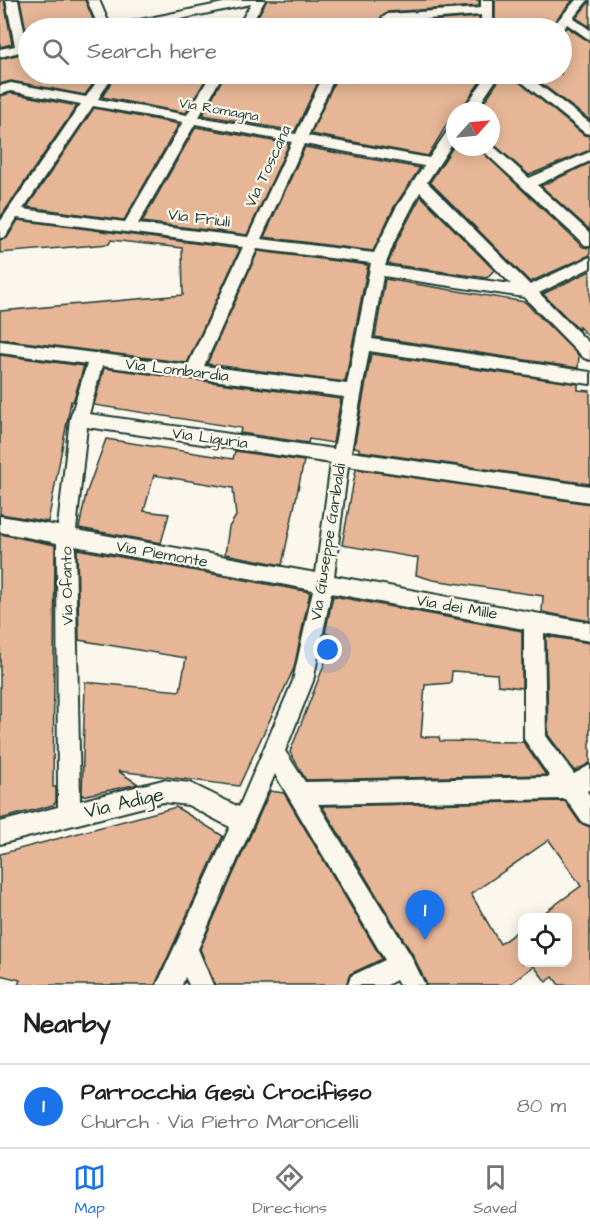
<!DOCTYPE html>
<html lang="en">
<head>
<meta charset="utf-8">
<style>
  :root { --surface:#fff; --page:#f6f6f6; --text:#202124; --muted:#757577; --line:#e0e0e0; --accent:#1a73e8 }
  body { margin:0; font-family:"Architects Daughter",sans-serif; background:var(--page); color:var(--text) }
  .controls { position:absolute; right:18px; bottom:18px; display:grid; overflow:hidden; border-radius:12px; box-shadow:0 3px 15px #0003 }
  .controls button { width:54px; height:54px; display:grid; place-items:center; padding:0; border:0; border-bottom:2px solid var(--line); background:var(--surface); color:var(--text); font:30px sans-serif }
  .compass { position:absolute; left:446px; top:102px; width:54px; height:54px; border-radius:50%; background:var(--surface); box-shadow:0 3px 15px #0003; rotate:63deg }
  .you { position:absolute; left:328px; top:650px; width:21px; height:21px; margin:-15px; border:4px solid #fff; border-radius:50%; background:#1a73e8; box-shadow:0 0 0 9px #1a73e833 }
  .badge { display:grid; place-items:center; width:39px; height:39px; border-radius:50%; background:var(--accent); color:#fff; font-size:20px; font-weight:700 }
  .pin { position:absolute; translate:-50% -50px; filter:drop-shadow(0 2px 3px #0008) }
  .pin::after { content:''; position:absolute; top:32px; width:21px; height:18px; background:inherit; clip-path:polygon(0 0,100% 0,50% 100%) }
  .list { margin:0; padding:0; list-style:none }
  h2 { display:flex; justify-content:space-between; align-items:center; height:78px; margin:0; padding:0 24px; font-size:26px }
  h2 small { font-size:20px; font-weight:400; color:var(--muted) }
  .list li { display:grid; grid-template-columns:39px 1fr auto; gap:18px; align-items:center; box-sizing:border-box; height:84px; padding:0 24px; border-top:2px solid var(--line) }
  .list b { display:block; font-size:22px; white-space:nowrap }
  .list p { margin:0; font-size:20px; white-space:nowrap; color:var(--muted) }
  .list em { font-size:20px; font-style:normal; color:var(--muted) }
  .icon { flex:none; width:33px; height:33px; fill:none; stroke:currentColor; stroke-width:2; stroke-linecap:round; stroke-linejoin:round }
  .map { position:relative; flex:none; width:590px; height:985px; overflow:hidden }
  .search { position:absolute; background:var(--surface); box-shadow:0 3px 15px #0003; left:18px; right:18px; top:18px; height:66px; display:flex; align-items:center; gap:15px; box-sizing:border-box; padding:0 21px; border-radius:33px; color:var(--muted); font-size:22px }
  .sheet { height:162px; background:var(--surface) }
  nav { display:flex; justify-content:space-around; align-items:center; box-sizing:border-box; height:84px; border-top:2px solid var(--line); background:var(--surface); font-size:16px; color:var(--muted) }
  nav a { display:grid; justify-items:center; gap:3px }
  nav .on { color:var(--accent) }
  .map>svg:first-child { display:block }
</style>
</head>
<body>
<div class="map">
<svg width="590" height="985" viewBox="0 0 590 985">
  <rect width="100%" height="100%" fill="#fbf7ec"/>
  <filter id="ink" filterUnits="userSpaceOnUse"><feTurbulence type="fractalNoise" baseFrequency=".0167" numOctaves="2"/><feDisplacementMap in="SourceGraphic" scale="12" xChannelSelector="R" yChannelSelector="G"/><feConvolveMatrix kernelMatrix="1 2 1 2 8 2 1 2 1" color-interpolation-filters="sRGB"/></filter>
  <g filter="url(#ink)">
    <g fill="#e6b697" stroke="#1f3d34" stroke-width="1.5" fill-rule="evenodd">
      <polygon points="0,0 4,0 12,44 0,47"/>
      <polygon points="20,0 85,0 96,26 82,28 28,28 28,41"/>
      <polygon points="267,0 479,0 479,6 388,12 380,19 388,24 479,17 479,28 251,28"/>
      <polygon points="495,0 573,0 549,28 495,28"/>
      <polygon points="590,1 590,27 576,18"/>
      <polygon points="567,27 590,42 590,120 535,79 543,79 536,74 561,74 561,32"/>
      <polygon points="28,52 28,74 100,74 85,95 11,81 0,84 0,59"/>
      <polygon points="116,74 209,74 186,113 102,97"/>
      <polygon points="225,74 322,74 295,131 203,115"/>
      <polygon points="338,74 444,74 484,76 460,111 455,111 428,156 311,134"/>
      <polygon points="501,77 513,77 584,135 590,136 590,150 529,175 491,142 491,111 478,111"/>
      <polygon points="11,93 77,106 0,218 0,96"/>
      <polygon points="94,108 179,124 124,220 27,207"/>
      <polygon points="196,127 289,144 247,235 142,222"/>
      <polygon points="305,147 420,168 394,207 373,251 264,237"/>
      <polygon points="453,147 477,147 583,247 590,248 590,255 530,282 430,182"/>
      <polygon points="590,163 590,230 541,186"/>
      <polygon points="421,196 494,270 487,278 388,264 396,243"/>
      <polygon points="18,220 240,249 187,363 0,339 0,311 183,295 182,248 111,240 109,244 0,253 0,240 7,238"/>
      <polygon points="258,251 368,265 345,382 207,364"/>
      <polygon points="590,271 590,338 579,327 579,330 543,294"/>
      <polygon points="385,279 525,302 579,356 578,368 375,337"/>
      <polygon points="371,354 578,384 578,390 590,391 590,484 359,451 359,448 354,447"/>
      <polygon points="0,355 84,366 73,402 71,401 48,522 0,514"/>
      <polygon points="104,368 341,399 333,443 309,439 308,443 240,433 241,428 94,405"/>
      <polygon points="106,439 233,459 235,451 304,461 282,565 225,554 229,527 236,516 233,488 154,475 144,511 169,514 161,543 79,528 86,494"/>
      <polygon points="356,469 590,504 590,621 542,612 543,596 433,580 416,575 418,558 342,545"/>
      <polygon points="0,534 55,545 53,787 56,787 56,802 53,805 0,819"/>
      <polygon points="77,549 310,592 294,668 239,786 118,771 138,784 82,796 85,682 180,691 186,658 79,640"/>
      <polygon points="333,596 522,631 522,688 498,685 497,674 452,671 451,683 425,685 421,737 439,737 440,741 523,742 546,775 306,780 290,752 335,637 325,633"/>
      <polygon points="546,636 590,643 590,763 575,771 548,735"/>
      <polygon points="270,791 284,793 382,959 350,974 346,985 215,985 200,949"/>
      <path d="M565 801 580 823 590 827V985H559L553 977 546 982 534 966 509 985H427L413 955 322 806ZM549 840 581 886 537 918H567V963H522V928L500 944 471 894Z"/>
      <polygon points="176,807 223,836 155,985 18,985 20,980 0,975 0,854"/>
    </g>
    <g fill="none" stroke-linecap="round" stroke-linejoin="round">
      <defs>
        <g id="street">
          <polygon points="6,0 18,0 28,50 0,57 0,49 15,46"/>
          <polygon points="87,0 99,0 111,28 99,28"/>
          <polygon points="238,0 265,0 249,28 237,28 251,4 148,26 146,28 114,28 120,24"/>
          <polygon points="481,0 493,0 493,28 481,28 481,15 388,22 382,18 388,14 481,8"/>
          <polygon points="576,0 588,0 573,18 590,30 590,40 567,24 562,30 551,28"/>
          <path d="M102 74H114L98 99 187 115 211 74H223L199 117 296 134 324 74H336L308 136 429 158 450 127 455 126V140L427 182 530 285 590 257V268L539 293 590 344V360L584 358 524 297 383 276 372 339 590 372V384L369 351 351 452 590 486V502L348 466 334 576 590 623V641L544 633 546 736 574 774 590 765V789L587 791 590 796V825L582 822 566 799 318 804 411 956 425 985H399L396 980 387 985H348L351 976 385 960 275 774 198 949 213 985H189L185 977 182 985H157L230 827 188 805 163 802 0 844V822L58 807 57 543 0 532V516L58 526 70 419 87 364 0 353V341L188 365 243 247 17 218 5 237 0 238V222L81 104 11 91 0 94V86L11 83 86 97ZM93 106 183 122 125 222 23 209ZM195 124 292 142 248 237 138 224ZM304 144 424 166 396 208 374 253 261 239ZM420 192 511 284 385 266 394 242ZM257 249 371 263 347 384 204 366ZM102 366 344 397 334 449 89 414ZM87 427 331 463 316 573 76 530ZM75 546 313 590 293 681 239 807 190 783 163 780 80 801ZM331 593 524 629V739L550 777 305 782 285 751 313 681Z"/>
          <polygon points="488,74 500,74 475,111 462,111"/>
          <polygon points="512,74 525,74 590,123 590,134 585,133"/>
          <polygon points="491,144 529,178 590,152 590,161 537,185 590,233 590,246 585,245 479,147 491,147"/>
        </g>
      </defs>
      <use href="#street" stroke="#1f3d34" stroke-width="4"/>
      <use href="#street" fill="#fbf7ec" fill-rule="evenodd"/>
    </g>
  </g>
  <g text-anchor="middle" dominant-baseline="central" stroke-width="4.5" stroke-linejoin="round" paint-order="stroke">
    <g font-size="14" fill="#1f3d34" stroke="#fbf7ec">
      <text transform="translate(219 110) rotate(10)">Via Romagna</text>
    </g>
    <g font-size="16" fill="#1f3d34" stroke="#fbf7ec">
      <text transform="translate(268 166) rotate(-65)">Via Toscana</text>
      <text transform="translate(199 218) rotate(7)">Via Friuli</text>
      <text transform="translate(177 370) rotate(7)">Via Lombardia</text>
      <text transform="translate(210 438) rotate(8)">Via Liguria</text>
      <text transform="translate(328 542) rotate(-81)">Via Giuseppe Garibaldi</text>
      <text transform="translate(162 554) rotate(10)">Via Piemonte</text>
      <text transform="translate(67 586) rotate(-91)">Via Ofanto</text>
      <text transform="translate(457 607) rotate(10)">Via dei Mille</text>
    </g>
    <g font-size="20" fill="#1f3d34" stroke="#fbf7ec">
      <text transform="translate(124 803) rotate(-13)">Via Adige</text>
    </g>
  </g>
</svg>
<div class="controls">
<button><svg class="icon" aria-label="locate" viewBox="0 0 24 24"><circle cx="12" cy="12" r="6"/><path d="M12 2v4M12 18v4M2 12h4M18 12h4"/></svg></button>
</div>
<svg class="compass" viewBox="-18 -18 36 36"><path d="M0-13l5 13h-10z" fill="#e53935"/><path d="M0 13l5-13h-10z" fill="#757577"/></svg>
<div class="you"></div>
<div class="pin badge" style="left:425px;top:940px">1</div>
<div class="search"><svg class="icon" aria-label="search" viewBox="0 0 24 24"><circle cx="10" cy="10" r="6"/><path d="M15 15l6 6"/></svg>Search here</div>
</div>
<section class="sheet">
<h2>Nearby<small></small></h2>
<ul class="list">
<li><span class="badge">1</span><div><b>Parrocchia Gesù Crocifisso</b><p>Church · Via Pietro Maroncelli</p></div><em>80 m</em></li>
</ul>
</section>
<nav>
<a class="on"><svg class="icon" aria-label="map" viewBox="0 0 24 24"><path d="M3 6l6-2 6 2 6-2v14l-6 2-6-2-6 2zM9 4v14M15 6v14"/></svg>Map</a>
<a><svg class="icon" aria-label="directions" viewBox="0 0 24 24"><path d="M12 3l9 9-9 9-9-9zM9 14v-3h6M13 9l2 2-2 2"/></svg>Directions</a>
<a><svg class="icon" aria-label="saved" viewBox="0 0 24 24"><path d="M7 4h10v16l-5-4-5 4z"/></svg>Saved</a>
</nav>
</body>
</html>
